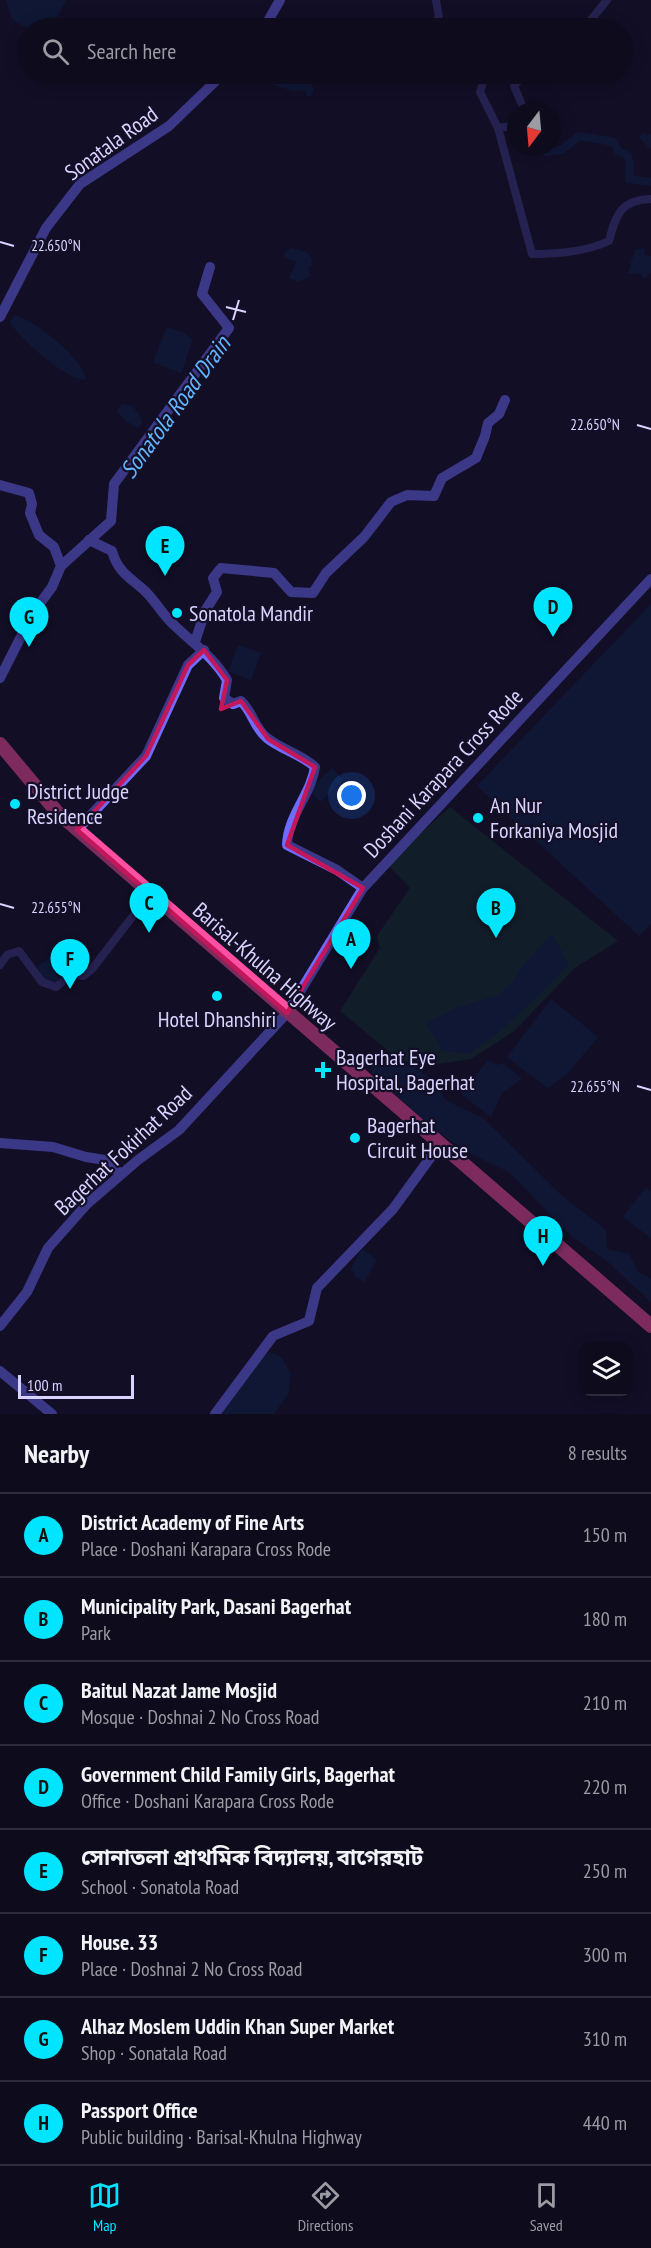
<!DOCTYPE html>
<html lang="en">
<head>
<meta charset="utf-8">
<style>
  :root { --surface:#0e0b1c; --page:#171425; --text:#f1f3f6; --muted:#9b9ba3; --line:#2e2b3b; --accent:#00e5ff }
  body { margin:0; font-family:"PT Sans Narrow","Noto Sans Bengali",sans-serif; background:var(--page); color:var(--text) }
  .controls { position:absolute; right:18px; bottom:18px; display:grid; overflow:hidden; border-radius:12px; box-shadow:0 3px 15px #0003 }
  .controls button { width:54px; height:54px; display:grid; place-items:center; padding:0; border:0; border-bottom:2px solid var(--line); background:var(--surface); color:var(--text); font:30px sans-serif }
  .compass { position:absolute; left:507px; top:102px; width:54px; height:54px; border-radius:50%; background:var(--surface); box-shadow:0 3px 15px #0003; rotate:196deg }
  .scale { position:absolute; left:18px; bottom:15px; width:116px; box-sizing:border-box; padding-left:6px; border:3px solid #d9d4ff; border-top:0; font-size:16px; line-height:21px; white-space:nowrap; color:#d9d4ff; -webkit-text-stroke:4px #130f26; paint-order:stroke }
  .you { position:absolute; left:352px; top:796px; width:21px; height:21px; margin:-15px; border:4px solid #fff; border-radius:50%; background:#1a73e8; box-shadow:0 0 0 9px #1a73e833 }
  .badge { display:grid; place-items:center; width:39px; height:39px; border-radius:50%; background:var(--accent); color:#111; font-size:20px; font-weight:700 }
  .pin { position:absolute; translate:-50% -50px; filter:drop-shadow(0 2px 3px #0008) }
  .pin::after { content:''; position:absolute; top:32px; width:21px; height:18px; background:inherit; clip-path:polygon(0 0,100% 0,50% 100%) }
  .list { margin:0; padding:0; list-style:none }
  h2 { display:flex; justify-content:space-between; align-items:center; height:78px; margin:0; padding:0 24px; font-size:26px }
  h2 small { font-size:20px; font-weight:400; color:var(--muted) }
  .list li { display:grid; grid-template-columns:39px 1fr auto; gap:18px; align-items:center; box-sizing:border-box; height:84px; padding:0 24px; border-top:2px solid var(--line) }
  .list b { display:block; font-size:22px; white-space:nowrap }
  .list p { margin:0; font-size:20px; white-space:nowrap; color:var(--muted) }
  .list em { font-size:20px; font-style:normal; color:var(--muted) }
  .icon { flex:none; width:33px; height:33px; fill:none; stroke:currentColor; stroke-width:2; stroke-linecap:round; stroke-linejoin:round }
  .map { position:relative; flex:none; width:651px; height:1414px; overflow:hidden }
  .search { position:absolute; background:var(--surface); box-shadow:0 3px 15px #0003; left:18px; right:18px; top:18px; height:66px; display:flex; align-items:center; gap:15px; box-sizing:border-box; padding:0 21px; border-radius:33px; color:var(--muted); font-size:22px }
  .sheet { height:750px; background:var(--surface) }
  nav { display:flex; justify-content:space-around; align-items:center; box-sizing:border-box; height:84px; border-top:2px solid var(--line); background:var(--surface); font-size:16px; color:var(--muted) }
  nav a { display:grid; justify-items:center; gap:3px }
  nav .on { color:var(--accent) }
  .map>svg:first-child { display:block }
</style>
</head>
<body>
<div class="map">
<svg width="651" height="1414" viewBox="0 0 651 1414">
  <rect width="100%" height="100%" fill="#130f26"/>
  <polygon fill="#12302f" points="450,807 618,941 576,967 513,1032 471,1059 417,1067 390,1052 340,1011 380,948 377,936 410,888 387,864"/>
  <g fill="#0c2248">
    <path d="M6 0H66C54 28 40 39 12 19Z"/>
    <polygon points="300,74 313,74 314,77 310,79 314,90 311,96 307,96 305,90 293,91 271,84 272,80 296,77"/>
    <polygon points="291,248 306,252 312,259 311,266 308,267 311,276 298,282 289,278 296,262 284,257 284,253"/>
    <polygon points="645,248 644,254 651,256 651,272 645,279 640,274 628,273 635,250"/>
    <path d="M14 315C34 319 82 358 86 379 70 384 18 337 10 322Z"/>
    <polygon points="170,328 185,333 192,340 182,372 180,373 153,362 166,329"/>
    <path d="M122 404C133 404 140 412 142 423L138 428 126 421 117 411Z"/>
    <polygon points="651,604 651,924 639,936 477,786"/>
    <polygon points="238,645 261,653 251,680 228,671"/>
    <polygon points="332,768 343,780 320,802 309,790"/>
    <path d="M552 934 569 964C538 997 506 1029 468 1054L442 1051 426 1023 458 1007 498 995 513 981 522 967Z"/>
    <polygon points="54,954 59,962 70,963 71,967 54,985 45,981 38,967"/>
    <polygon points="551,999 598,1037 567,1074 548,1088 507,1057"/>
    <polygon points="378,1052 392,1054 420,1071 435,1081 445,1100 484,1119 561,1195 606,1230 607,1249 629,1254 639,1273 651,1278 651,1302 607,1261 570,1235 509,1172 471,1154 438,1132 373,1075 369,1063"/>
    <polygon points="488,1060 497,1065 503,1063 522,1079 502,1093 491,1117 461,1094"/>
    <polygon points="646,1187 651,1191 651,1238 623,1217"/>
    <polygon points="362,1249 377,1260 364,1282 355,1276 351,1268"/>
    <polygon points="273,1353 282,1358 291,1374 288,1394 274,1414 221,1414 264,1354"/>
  </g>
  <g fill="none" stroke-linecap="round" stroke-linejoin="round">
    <g stroke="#0c2248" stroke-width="8">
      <polyline points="651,139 644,137 651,144"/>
      <polyline points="546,152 561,150 579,136 614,142 618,151 628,156 630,165 629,179 651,182"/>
    </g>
    <g stroke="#3d3a85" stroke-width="8">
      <polyline points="429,28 439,18 436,0"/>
      <polyline points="593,28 589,22 607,0"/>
      <path d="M484 74 485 77 480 92 498 128 532 254C558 254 586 252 609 241 616 214 621 200 651 199"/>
      <polyline points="521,111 523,107 514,86 525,74"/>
      <polyline points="498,128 513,126 516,121"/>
      <polyline points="0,965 7,955 19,951 42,982 56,987 72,974 83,976 92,969 150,894"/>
    </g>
    <g stroke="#6f6bff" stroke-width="10">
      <polyline points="264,28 280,0"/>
      <polyline points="0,317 46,228 80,184 169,126 223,74"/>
      <polyline points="0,485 29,493 32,504 30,513 39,535 54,547 61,566 52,587 33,613 0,678"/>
      <path d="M89 540 112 551C118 573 131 578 146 592 156 602 163 615 173 624 192 643 213 656 227 680L224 698 233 704 241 701C254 714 253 726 267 738 282 750 301 754 315 767 311 795 288 815 287 845L337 870 363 888"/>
      <polyline points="61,566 111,521 114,484 229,328 202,294 210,267"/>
      <polyline points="195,642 205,611 217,592 213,578 221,568 274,573 291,592 313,593 326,573 364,537 391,502 407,495 434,496 442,478 476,458 485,436 488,423 499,414 505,400"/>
      <polyline points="77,830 146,756 188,665 204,650"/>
      <polyline points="0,1143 53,1147 86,1157 105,1160 121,1174"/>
      <polyline points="0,1326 27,1292 48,1248 87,1204 138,1160 179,1130 287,1013 363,888 651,579"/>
      <polyline points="0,1371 52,1414"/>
      <polyline points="215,1414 273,1336 309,1321 317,1288 393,1209 441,1143"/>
    </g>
    <polyline stroke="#ff4fa3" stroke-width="14" points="0,744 57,812 651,1326"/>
  </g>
  <path d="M0 0H651V1414H0ZM204 650 227 680 221 709 241 701 268 739 315 767 287 845 363 888 287 1013 77 830 146 756 188 665Z" fill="#130f26" fill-opacity=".55" fill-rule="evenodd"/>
  <path fill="none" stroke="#c2185b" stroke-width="4.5" stroke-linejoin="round" d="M204 650 227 680 221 709 241 701 268 739 315 767 287 845 363 888 287 1013 77 830 146 756 188 665Z"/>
  <path fill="none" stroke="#d9d4ff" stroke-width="2" d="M0 242 14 246M226 307 246 312M233 320 239 300M637 425 651 429M0 904 14 908M637 1086 651 1090"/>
  <g fill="#00e5ff" stroke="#130f26" stroke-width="2">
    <circle cx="177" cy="613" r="6"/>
    <circle cx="15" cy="804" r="6"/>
    <circle cx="478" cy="818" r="6"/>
    <circle cx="217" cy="996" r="6"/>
    <path d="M320 1061h6v6h6v6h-6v6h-6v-6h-6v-6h6z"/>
    <circle cx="355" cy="1138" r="6"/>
  </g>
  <g text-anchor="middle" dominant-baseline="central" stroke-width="4.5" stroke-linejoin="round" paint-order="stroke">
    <g font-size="22" fill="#d9d4ff" stroke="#130f26">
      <text transform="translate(111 143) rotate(-36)">Sonatala Road</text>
      <text transform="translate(443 773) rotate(-47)">Doshani Karapara Cross Rode</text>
      <text transform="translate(265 966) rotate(41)">Barisal-Khulna Highway</text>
      <text transform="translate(123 1150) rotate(-43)">Bagerhat Fokirhat Road</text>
    </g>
    <g font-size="22" fill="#d9d4ff" stroke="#130f26" text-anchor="start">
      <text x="189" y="613">Sonatola Mandir</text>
      <text x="27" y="791">District Judge<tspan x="27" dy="25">Residence</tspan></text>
      <text x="490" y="805">An Nur<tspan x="490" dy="25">Forkaniya Mosjid</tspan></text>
      <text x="217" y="1019" text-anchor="middle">Hotel Dhanshiri</text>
      <text x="336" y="1057">Bagerhat Eye<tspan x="336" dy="25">Hospital, Bagerhat</tspan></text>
      <text x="367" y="1125">Bagerhat<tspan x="367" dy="25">Circuit House</tspan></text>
    </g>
    <g font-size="24" font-style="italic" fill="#62b6ff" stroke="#130f26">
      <text transform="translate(175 407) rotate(-54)">Sonatola Road Drain</text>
    </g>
  </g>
  <g font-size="15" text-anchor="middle" fill="#d9d4ff" stroke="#130f26" stroke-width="4.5" stroke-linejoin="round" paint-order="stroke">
    <text x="56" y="251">22.650°N</text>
    <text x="595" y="430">22.650°N</text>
    <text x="56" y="913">22.655°N</text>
    <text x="595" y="1092">22.655°N</text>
  </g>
</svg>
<div class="controls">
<button><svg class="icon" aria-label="layers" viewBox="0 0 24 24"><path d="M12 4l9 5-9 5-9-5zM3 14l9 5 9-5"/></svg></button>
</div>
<svg class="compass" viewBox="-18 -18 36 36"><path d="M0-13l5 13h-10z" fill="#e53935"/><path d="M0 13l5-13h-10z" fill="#9b9ba3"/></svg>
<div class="scale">100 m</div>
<div class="you"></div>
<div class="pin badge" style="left:351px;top:969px">A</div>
<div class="pin badge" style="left:496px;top:938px">B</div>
<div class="pin badge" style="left:149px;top:933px">C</div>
<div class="pin badge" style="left:553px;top:637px">D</div>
<div class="pin badge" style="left:165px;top:576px">E</div>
<div class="pin badge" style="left:70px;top:989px">F</div>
<div class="pin badge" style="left:29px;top:647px">G</div>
<div class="pin badge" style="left:543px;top:1266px">H</div>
<div class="search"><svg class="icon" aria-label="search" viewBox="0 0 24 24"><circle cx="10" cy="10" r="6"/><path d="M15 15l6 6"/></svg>Search here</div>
</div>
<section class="sheet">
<h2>Nearby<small>8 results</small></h2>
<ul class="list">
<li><span class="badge">A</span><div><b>District Academy of Fine Arts</b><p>Place · Doshani Karapara Cross Rode</p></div><em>150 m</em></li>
<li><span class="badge">B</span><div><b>Municipality Park, Dasani Bagerhat</b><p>Park</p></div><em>180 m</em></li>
<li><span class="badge">C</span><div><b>Baitul Nazat Jame Mosjid</b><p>Mosque · Doshnai 2 No Cross Road</p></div><em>210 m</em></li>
<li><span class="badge">D</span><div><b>Government Child Family Girls, Bagerhat</b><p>Office · Doshani Karapara Cross Rode</p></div><em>220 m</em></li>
<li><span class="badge">E</span><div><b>সোনাতলা প্রাথমিক বিদ্যালয়, বাগেরহাট</b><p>School · Sonatola Road</p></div><em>250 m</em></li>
<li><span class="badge">F</span><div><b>House. 33</b><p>Place · Doshnai 2 No Cross Road</p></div><em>300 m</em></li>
<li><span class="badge">G</span><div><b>Alhaz Moslem Uddin Khan Super Market</b><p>Shop · Sonatala Road</p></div><em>310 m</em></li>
<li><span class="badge">H</span><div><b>Passport Office</b><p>Public building · Barisal-Khulna Highway</p></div><em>440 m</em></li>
</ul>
</section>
<nav>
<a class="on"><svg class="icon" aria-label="map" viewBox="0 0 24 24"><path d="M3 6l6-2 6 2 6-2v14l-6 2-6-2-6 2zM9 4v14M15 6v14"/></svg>Map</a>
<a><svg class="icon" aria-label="directions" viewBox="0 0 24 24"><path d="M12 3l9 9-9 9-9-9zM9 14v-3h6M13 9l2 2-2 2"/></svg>Directions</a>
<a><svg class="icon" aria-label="saved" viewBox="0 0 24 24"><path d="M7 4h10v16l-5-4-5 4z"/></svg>Saved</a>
</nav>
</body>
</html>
